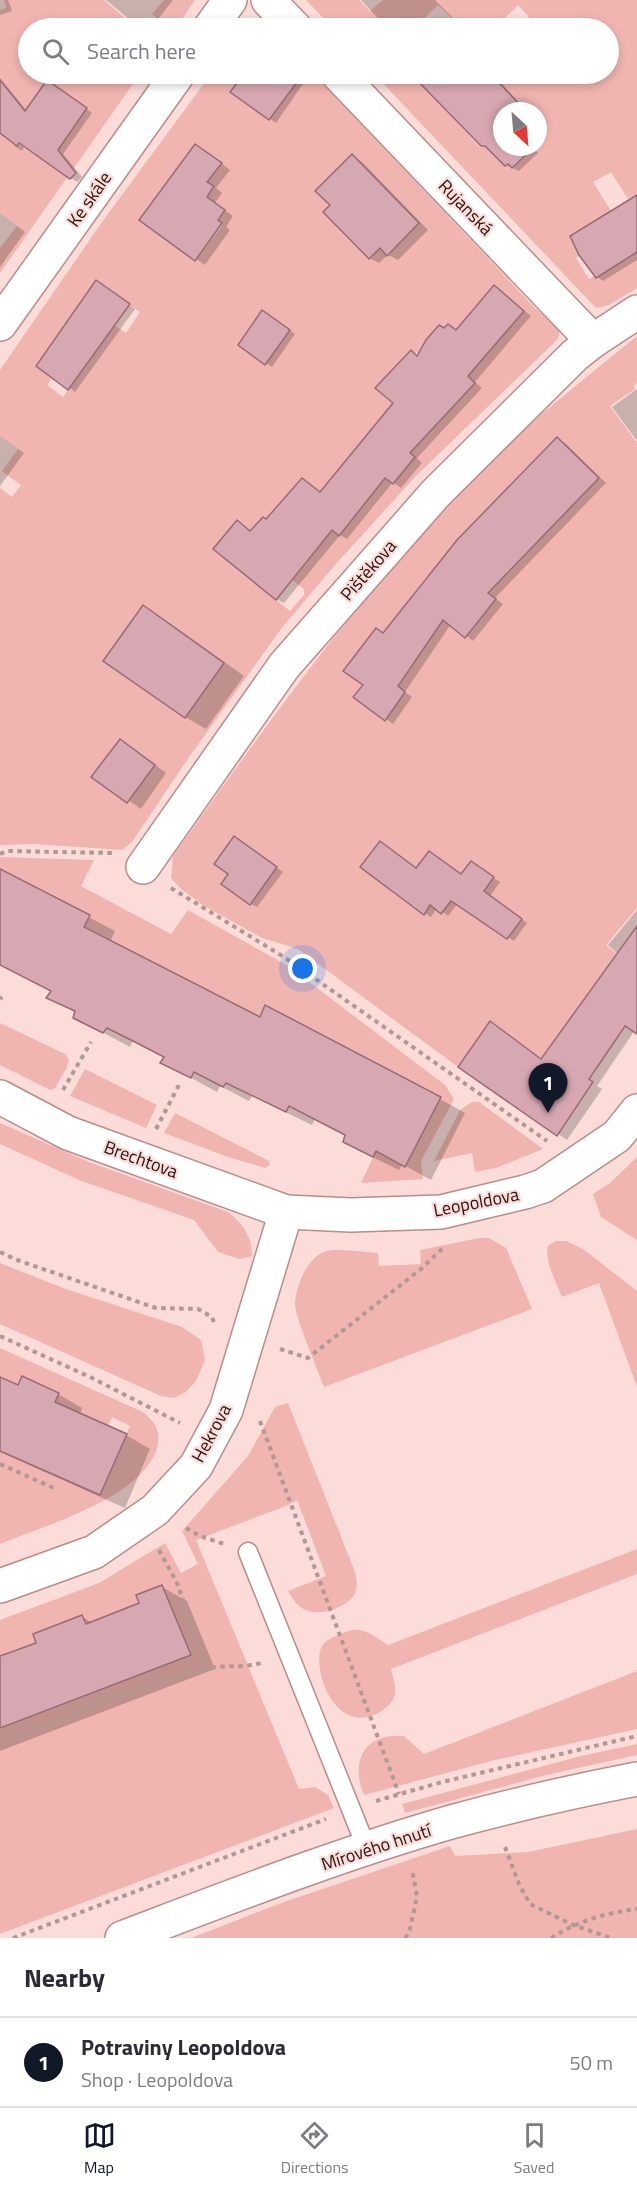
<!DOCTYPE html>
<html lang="en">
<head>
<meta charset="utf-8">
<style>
  :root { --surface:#fff; --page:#f2f2f3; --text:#2b2b33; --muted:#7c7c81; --line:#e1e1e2; --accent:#111827 }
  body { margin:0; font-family:"Titillium Web",sans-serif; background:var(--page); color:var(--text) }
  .compass { position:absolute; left:493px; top:102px; width:54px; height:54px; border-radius:50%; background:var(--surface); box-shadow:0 3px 9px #0003; rotate:154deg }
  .you { position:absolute; left:303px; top:969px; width:21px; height:21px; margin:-15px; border:4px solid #fff; border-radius:50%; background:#1a73e8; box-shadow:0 0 0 9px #1a73e833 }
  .badge { display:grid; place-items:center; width:39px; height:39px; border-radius:50%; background:var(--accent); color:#fff; font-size:20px; font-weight:700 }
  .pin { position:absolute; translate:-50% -50px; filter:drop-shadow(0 2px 3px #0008) }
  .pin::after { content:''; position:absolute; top:32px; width:21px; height:18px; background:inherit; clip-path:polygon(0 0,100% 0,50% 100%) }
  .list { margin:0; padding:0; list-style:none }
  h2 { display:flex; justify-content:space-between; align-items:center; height:78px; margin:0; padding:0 24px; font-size:26px }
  h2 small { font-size:20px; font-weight:400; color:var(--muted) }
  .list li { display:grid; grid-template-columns:39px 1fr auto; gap:18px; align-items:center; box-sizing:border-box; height:90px; padding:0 24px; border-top:2px solid var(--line) }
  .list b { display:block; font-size:22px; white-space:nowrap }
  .list p { margin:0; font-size:20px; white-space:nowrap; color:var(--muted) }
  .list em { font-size:20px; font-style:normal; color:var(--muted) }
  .icon { flex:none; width:33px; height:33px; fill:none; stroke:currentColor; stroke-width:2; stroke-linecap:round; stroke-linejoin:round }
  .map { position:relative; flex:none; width:637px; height:1938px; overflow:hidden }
  .search { position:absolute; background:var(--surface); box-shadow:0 3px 9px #0003; left:18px; right:18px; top:18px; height:66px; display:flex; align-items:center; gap:15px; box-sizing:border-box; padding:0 21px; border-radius:33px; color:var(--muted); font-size:22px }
  .sheet { height:168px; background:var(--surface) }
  nav { display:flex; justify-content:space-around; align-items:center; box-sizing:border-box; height:84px; border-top:2px solid var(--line); background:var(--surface); font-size:16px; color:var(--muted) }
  nav a { display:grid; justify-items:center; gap:3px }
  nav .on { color:var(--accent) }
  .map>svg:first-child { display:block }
</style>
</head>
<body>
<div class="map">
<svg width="637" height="1938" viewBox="0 0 637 1938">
  <rect width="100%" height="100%" fill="#fbdcd9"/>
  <g fill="#f0b5b0" fill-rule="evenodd">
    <path d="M4 0H104L133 25 131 28H28V74H140L0 273V248L17 226 0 213V10L6 8ZM47 80 87 108 48 163 6 137Z"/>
    <polygon points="164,0 195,0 176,28 170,28 152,14"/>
    <polygon points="306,0 359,0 370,11 383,0 637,0 637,194 628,199 611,172 593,182 611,211 570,237 581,255 576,258 589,279 594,276 596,278 637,252 637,288 609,305 596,308 374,74 411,74 480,147 484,147 502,130 503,147 494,155 505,166 508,164 512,168 532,149 531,147 538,147 538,111 514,111 520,105 505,89 489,89 474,74 496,74 499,77 503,74 608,74 608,28 517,28 529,17 518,5 495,28 462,28 438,5 421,22 426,28 333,28"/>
    <path d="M211 74H244L230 93 269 120 299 77 295 74H314L535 308 560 330 558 339 415 477 334 566 281 629 187 760 132 842 122 850 35 844 0 845V488L12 497 21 485 2 471 18 449 0 436V370L102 222ZM195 144 221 163 207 182 214 187 207 197 225 210 218 221 223 225 195 261ZM352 155 419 223 388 256 380 248 368 259 340 231 348 223 323 212 330 205 316 191ZM96 281 140 312 126 333 114 325 63 397 47 385 52 378 36 365ZM494 285 524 311 468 376 474 381 472 384 423 429 375 388 410 351 415 354 417 352 419 354 448 324 456 330ZM262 310 290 330 265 364 238 345ZM382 417 406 450 415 457 393 484 384 477 379 482 349 457ZM302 478 352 519 339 536 332 530 292 580 304 589V595L290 611 213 549 237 520 254 534 262 518 266 519ZM143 605 224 663 185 718 104 661ZM119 740 155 765 127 803 92 777Z"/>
    <path d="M637 336V383L633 386 635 389 610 406 637 443V908L606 945 637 971V1011L596 982 541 1059 491 1021 458 1067 298 949 262 938 203 905 182 890 171 878 173 856C271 719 368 581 488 463 535 417 587 377 637 336ZM557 437 599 478 516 564ZM441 560 451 569 455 565 496 599 435 611 414 593 426 577 431 580 442 566 439 562ZM376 628 418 657 398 686 404 692 353 697 363 685 343 671ZM234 837 277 867 250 905 221 884 228 874 214 864ZM380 841 416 868 430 851 461 874 471 861 494 877 470 913 451 901 430 905 424 915Z"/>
    <polygon points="0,857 94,860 81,886 171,934 188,910 288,966 445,1085 454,1099 421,1161 423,1179 361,1183 376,1151 405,1166 440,1098 265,1006 260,1017 84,927 90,915 3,870 0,874"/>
    <polygon points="0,1023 65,1054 69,1060 67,1067 55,1088 50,1090 0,1065"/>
    <polygon points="85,1069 157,1105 146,1128 70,1096"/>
    <polygon points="472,1102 479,1102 543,1149 496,1168 475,1172 472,1153 434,1161 460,1110"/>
    <polygon points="175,1113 269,1161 270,1165 265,1168 228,1157 164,1133"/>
    <path d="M0 1123 89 1162 228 1212C243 1224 252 1236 252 1256L240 1259 218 1252 194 1220 79 1180 0 1144Z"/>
    <polygon points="637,1157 637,1240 601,1217 593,1194 610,1183"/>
    <path d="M479 1238H489L506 1248 532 1309 324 1387C319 1373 294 1314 295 1304 296 1286 307 1256 327 1251 339 1248 364 1252 378 1253L379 1266 421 1264 420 1250Z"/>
    <polygon points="556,1241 566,1241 583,1249 637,1291 637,1387 599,1283 562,1297 550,1268 547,1254 548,1246"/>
    <polygon points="0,1263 63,1288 182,1327 201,1340 205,1360 196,1381 186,1392 174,1398 161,1396 0,1324"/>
    <path d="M0 1348 143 1412C157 1424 162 1433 156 1451 138 1499 44 1526 0 1544V1451L100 1495 130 1426 112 1417 108 1426 0 1377Z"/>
    <path d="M288 1403 355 1572C357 1579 358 1588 354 1595 347 1607 321 1616 308 1611 298 1608 293 1599 288 1591L326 1576 297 1500 286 1506 196 1540 299 1789 315 1787 328 1795 334 1808 0 1934V1728L139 1603 86 1624 82 1616 33 1634 36 1643 0 1656V1620L99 1583 165 1543 181 1573 198 1564 182 1531 248 1456 275 1407Z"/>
    <path d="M637 1549V1574L391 1669C395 1686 401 1697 383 1710 350 1733 324 1700 320 1669 319 1661 318 1654 322 1646 327 1639 333 1637 341 1634 345 1632 354 1629 359 1630 369 1631 380 1640 388 1645Z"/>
    <path d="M637 1671V1729L495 1760 364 1795C350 1762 364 1732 404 1736L424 1754Z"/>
    <polygon points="637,1744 637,1755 546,1775 405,1813 402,1804 581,1756"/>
    <polygon points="637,1829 637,1938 191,1938 284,1902 450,1846 455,1856 528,1852"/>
  </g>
  <g fill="#0003">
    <polygon points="0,0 8,0 12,11 0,15"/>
    <polygon points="106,0 173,0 158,19 170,28 133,28 136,25"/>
    <polygon points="361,0 435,0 463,28 387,28"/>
    <polygon points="506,19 512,23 517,28 497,28"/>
    <polygon points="245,74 294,74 305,81 276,123 232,92"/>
    <polygon points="413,74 513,74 502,84 525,109 523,111 502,111 502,147 533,147 538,153 519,171 506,165 490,149 482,145"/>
    <polygon points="0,78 27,111 53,85 92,113 63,154 82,177 77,182 25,146 22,151 16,147 0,128"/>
    <polygon points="205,151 230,170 216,188 222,193 215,203 233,216 226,227 230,230 205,265 196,259"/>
    <polygon points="352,156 362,162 428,230 398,260 388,255 379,263 369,258 332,205"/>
    <polygon points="637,196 637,260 603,281 597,277"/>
    <polygon points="0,213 25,232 0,267"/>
    <polygon points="103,286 135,309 75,392 38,365"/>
    <polygon points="494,287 531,316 475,382 482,388 417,458 422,463 401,488 393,482 347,539 340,535 284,603 276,599 238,522 251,532 267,521 302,480 321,493 395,403 411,352 418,357 444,330 457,331"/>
    <polygon points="268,316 295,334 272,367 266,363"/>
    <polygon points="637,389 637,441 612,407"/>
    <polygon points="0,436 24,453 0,486"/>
    <polygon points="557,439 565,443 606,483 495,598 503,604 473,641 451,624 405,692 412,697 393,724 386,719 365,684 384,634"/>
    <polygon points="144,607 164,619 244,676 206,729 185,717"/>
    <polygon points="133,748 166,773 141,809 93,776"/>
    <polygon points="241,842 283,872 257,907 251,904"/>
    <polygon points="477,866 500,882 490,896 527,923 514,941 458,903 448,916 437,908 431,917 425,913 417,869 462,875"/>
    <polygon points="3,872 115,931 110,942 260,1019 440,1099 465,1113 431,1180 402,1164 399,1170 370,1156 345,1141 346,1136 315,1119 312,1125 252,1096 249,1101 220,1086 217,1092 162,1062 165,1058 133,1041 130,1047 100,1031 76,1013 48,997 52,992 0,964 0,877"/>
    <polygon points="637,910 637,1031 635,1030 597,1086 602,1089 567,1140 460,1067 491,1023 543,1060 618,954 608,945"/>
    <polygon points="0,1378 19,1387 58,1394 82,1408 80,1414 126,1435 150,1449 125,1508 0,1452"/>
    <polygon points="162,1587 187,1601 215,1669 0,1751 0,1658 37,1644 82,1617 93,1623 141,1604"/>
  </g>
  <g fill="#d8a8b2" stroke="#976b74" stroke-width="1.5">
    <polygon points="244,74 303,74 269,120 230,92"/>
    <polygon points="411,74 491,74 520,105 514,111 502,111 502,147 533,148 512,168 508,164 505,166 485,146 481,146"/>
    <polygon points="0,80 25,111 47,80 87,108 58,150 76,173 70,179 19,143 17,146 0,133"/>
    <polygon points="195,144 222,163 207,182 214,186 207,197 225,210 218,220 222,223 195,261 139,220"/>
    <polygon points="352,154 419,223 387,256 380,248 369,259 323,212 330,205 315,191"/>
    <polygon points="637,195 637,252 596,278 579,255 570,236"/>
    <polygon points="96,280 130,304 68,390 36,366"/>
    <polygon points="494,285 524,311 468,376 475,383 410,453 415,457 393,484 385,478 339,536 332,530 276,600 213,549 237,520 250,531 263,517 266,519 302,478 320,492 393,403 375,388 411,350 417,356 426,340 439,325 444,328 448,324 456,330"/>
    <polygon points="262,310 290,330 265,365 238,345"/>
    <polygon points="557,437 599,478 488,593 496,599 465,638 443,620 398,686 405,692 385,721 353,697 363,685 343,671 376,628 383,633 457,540"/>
    <polygon points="143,605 224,663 185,718 103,661"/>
    <polygon points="120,739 155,765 127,803 91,777"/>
    <polygon points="234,836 277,867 250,905 221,884 228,874 214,864"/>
    <polygon points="380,841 416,868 429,851 461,874 471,861 494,877 484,891 522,919 507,939 451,901 441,914 430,905 424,915 360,867"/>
    <polygon points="0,869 90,915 84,927 260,1017 265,1005 441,1097 405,1167 376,1151 373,1157 343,1142 345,1135 289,1106 286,1112 226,1083 223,1087 194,1072 191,1078 160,1063 164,1057 135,1042 107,1028 103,1033 73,1018 75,1011 46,998 51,991 0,965"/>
    <polygon points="637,926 637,1034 625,1026 589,1079 593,1082 557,1136 458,1067 490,1021 541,1059"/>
    <polygon points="22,1376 59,1393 55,1402 127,1434 100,1495 0,1451 0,1377 18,1385"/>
    <polygon points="162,1585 191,1655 0,1728 0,1656 36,1643 33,1634 82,1615 86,1624 139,1603 136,1595"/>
  </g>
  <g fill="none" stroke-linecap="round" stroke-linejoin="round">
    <defs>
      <polyline id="service" points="248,1552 367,1849"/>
      <g id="minor">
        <polyline points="268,0 295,28"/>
        <polyline points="210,28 230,0"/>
        <polyline points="338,74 593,341"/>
        <polyline points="0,324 178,74"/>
        <polyline points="143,867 284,666 436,493 575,355 593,341 637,312"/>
        <polyline points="0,1097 68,1133 286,1212 351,1215 441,1212 525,1192 543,1186 617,1136 637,1111"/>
        <polyline points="0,1586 94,1552 155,1510 196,1466 226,1410 286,1212"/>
      </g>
      <path id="secondary" d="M122 1938C230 1897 340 1854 451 1822 513 1805 575 1791 637 1779"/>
    </defs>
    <use href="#service" stroke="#bb8c88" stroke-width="21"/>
    <use href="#minor" stroke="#bb8c88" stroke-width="36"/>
    <use href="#secondary" stroke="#bb8c88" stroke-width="36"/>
    <g stroke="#b29795" stroke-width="4" stroke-dasharray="4.5 4.5" stroke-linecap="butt">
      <polyline points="0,854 7,851 112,853"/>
      <polyline points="171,888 284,957 547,1141"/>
      <polyline points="0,999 2,997"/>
      <polyline points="63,1090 91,1042"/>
      <polyline points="156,1129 179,1085"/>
      <polyline points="0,1252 17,1260 156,1308 198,1309 212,1317 214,1323"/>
      <polyline points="0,1336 90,1377 180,1423"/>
      <polyline points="280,1349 308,1358 421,1269 444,1247"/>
      <polyline points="260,1421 399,1794"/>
      <polyline points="0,1464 56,1489"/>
      <polyline points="186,1528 200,1536 224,1544"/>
      <polyline points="159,1550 177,1583 207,1669"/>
      <path d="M0 1744C67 1718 135 1687 205 1669 224 1664 245 1669 264 1662"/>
      <polyline points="376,1801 442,1782 637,1736"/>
      <polyline points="505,1847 519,1884 530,1904 573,1925 611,1938"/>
      <polyline points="13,1938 326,1819"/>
      <polyline points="405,1938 409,1933 417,1897 412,1869"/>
      <path d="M551 1938C578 1921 605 1913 637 1909"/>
    </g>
    <use href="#service" stroke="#fff" stroke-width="18"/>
    <use href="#minor" stroke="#fff" stroke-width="33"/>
    <use href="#secondary" stroke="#fff" stroke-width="33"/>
  </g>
  <g text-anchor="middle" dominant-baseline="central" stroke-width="4.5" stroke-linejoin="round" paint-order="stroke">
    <g font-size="18" fill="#261413" stroke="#fbdcd9">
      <text transform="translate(89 199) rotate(-55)">Ke skále</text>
      <text transform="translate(466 207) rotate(46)">Rujanská</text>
      <text transform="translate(368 570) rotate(-49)">Pištěkova</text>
      <text transform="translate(141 1159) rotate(20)">Brechtova</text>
      <text transform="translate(476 1202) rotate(-11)">Leopoldova</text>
      <text transform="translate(211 1433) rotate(-62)">Hekrova</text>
      <text transform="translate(376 1847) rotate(-18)">Mírového hnutí</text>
    </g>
  </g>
</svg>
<svg class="compass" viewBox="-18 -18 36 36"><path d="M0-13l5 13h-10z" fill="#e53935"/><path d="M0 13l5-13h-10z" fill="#7c7c81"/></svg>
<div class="you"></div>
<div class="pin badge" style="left:548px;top:1113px">1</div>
<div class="search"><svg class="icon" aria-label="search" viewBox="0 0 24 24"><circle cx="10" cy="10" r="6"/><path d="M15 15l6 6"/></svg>Search here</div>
</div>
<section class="sheet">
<h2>Nearby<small></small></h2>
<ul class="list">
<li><span class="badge">1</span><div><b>Potraviny Leopoldova</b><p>Shop · Leopoldova</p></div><em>50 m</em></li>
</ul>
</section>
<nav>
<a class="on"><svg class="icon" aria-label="map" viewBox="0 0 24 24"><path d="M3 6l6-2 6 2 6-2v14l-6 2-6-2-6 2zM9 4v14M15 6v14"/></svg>Map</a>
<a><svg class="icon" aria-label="directions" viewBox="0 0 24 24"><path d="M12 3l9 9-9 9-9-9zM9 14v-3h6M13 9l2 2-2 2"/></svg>Directions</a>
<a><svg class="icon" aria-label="saved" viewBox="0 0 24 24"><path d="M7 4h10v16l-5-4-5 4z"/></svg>Saved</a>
</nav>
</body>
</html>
